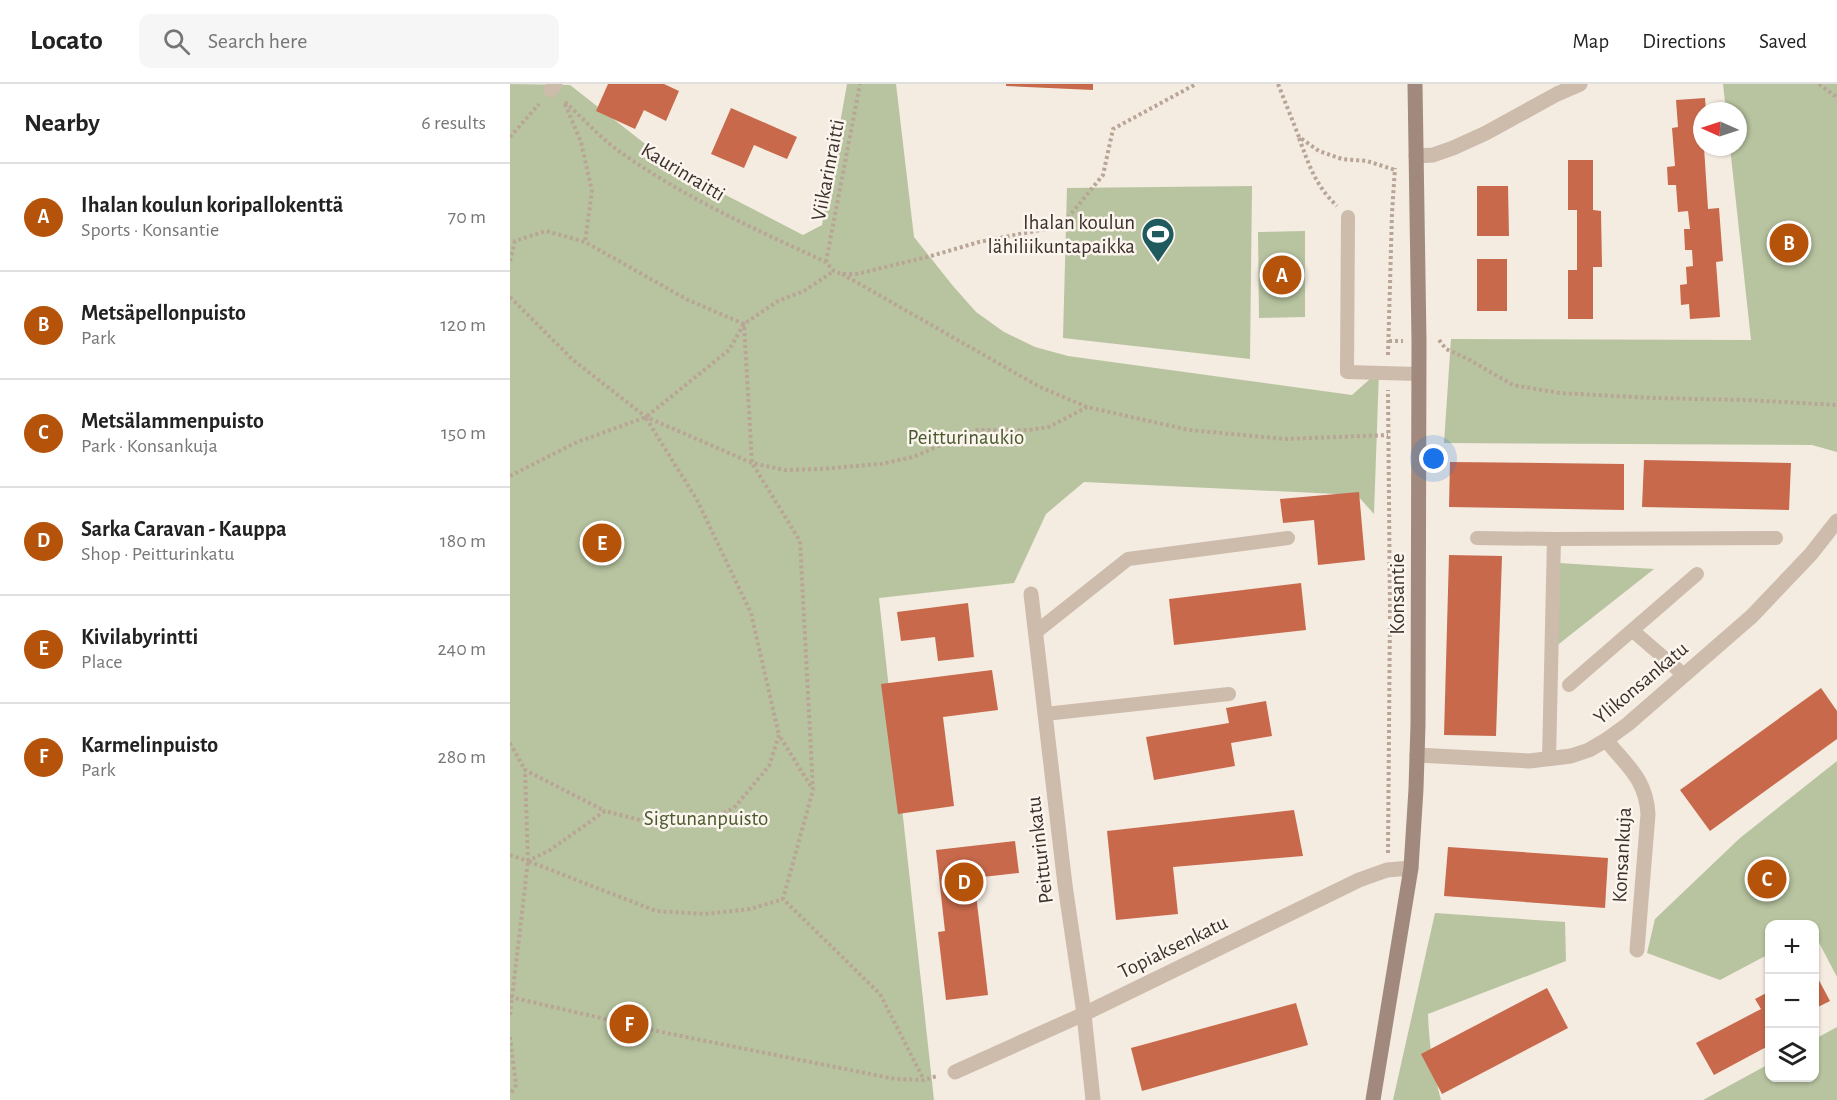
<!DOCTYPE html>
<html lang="en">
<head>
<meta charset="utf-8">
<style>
  :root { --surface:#fff; --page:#f6f6f6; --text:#222; --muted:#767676; --line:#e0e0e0; --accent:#b45309 }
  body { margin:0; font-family:"Alegreya Sans",sans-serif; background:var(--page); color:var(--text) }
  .controls { position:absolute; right:18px; bottom:18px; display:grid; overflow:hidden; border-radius:12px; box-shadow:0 2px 4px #0004 }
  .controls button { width:54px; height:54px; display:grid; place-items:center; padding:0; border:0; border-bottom:2px solid var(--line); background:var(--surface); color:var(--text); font:30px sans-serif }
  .compass { position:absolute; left:1183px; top:18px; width:54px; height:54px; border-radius:50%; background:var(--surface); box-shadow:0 2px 4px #0004; rotate:273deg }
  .you { position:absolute; left:924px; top:375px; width:21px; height:21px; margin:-15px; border:4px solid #fff; border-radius:50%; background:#1a73e8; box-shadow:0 0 0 9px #1a73e833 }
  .badge { display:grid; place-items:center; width:39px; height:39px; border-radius:50%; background:var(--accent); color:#fff; font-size:20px; font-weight:700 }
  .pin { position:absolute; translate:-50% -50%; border:3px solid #fff; box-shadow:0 2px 6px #0006 }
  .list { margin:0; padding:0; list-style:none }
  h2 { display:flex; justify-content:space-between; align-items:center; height:78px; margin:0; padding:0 24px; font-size:26px }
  h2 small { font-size:20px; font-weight:400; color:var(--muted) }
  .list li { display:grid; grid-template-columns:39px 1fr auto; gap:18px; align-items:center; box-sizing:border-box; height:108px; padding:0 24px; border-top:2px solid var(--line) }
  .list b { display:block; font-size:22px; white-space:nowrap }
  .list p { margin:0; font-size:20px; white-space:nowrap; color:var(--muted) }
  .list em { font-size:20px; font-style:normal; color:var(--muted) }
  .icon { flex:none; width:33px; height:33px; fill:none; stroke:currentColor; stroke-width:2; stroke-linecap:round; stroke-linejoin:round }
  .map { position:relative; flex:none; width:1327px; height:1016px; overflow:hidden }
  header { display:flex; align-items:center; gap:36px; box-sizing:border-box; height:84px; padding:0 30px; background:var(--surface); border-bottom:2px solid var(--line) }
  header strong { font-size:28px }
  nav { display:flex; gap:33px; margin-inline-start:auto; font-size:21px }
  .search { width:420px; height:54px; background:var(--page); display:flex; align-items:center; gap:15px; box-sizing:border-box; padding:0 21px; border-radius:12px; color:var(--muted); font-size:22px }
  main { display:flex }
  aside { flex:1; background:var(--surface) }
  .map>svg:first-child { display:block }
</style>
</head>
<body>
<header>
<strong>Locato</strong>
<div class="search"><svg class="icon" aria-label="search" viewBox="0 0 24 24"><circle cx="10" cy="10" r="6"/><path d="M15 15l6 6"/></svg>Search here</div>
<nav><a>Map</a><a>Directions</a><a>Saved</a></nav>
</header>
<main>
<aside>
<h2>Nearby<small>6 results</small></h2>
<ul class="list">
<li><span class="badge">A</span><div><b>Ihalan koulun koripallokenttä</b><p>Sports · Konsantie</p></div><em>70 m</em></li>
<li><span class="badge">B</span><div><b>Metsäpellonpuisto</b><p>Park</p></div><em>120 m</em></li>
<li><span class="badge">C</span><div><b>Metsälammenpuisto</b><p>Park · Konsankuja</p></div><em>150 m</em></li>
<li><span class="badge">D</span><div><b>Sarka Caravan - Kauppa</b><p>Shop · Peitturinkatu</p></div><em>180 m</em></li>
<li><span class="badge">E</span><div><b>Kivilabyrintti</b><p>Place</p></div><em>240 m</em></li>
<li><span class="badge">F</span><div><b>Karmelinpuisto</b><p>Park</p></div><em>280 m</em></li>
</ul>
</aside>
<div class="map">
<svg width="1327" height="1016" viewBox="0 0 1327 1016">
  <rect width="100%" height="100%" fill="#f4ebe1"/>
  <g fill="#b8c4a0">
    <polygon points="0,0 60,1 171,88 293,151 312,141 337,0 386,0 404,153 443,202 466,228 494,248 525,263 558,272 842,311 869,287 864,430 847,411 574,398 536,430 504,499 369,514 424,1016 0,1016"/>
    <polygon points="1213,0 1327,0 1327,368 1302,361 934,359 941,255 1241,256 1220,63 1228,63 1228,27 1216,27"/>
    <polygon points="742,102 740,275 553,254 557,104"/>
    <polygon points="795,147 795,233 749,234 748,148"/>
    <polygon points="1049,479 1144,485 1045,563"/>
    <polygon points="1327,677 1327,893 1305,851 1304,840 1260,840 1259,870 1210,896 1137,869 1145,835 1230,754"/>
    <path d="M925 829 1055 838 1056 877 918 930C919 960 923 987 931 1016H883Z"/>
    <polygon points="1327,943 1327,1016 1193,1016 1259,980 1260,994 1304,994 1305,955"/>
  </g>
  <g fill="#c8694b">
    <polygon points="98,0 154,0 169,7 156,37 134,26 125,45 86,27"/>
    <polygon points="496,0 583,0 583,6 496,2"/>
    <polygon points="1195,14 1196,27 1192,27 1192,63 1194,63 1198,125 1209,124 1213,177 1206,178 1210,233 1180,235 1179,220 1171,221 1170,201 1177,200 1176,183 1183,182 1182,166 1175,166 1174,145 1180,145 1178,127 1168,128 1166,101 1158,101 1157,83 1165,82 1162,44 1168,43 1166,16"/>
    <polygon points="221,24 287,53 277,75 244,61 234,84 201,70"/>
    <polygon points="1058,76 1083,76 1083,126 1091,127 1092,183 1083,183 1083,235 1058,235 1058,186 1067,186 1067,126 1058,126"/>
    <polygon points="967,102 998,102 999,152 967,152"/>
    <rect x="967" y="175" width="30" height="52"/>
    <polygon points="1134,376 1281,379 1279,426 1132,423"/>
    <polygon points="940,378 1114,380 1114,426 939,423"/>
    <polygon points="849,408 855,476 808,481 804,436 773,439 770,415"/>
    <polygon points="939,471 992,472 986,652 934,651"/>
    <polygon points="791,499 796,546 664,561 659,515"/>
    <polygon points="458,519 464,573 428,577 425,553 391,557 387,528"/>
    <polygon points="482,586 488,626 433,633 444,722 388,730 371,600"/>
    <polygon points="1311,604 1327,627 1327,655 1200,747 1170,706"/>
    <polygon points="756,617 762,652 721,659 725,682 644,696 636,653 719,639 716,624"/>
    <polygon points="784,726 793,772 663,783 668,830 606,836 597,747"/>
    <polygon points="505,757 509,789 464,794 478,911 436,916 428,848 435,847 426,766"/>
    <polygon points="938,763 1098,774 1095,824 934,812"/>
    <polygon points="1304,887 1320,917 1304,925"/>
    <polygon points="1037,904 1058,944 932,1010 911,970"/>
    <polygon points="1260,907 1260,961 1204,991 1186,959 1251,925 1245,915"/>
    <polygon points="786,919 798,961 632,1007 621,964"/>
  </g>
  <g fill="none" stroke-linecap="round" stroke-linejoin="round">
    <g stroke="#b9a596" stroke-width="4" stroke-dasharray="3 3" stroke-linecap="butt">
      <polyline points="768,0 789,53 809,67 832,75 857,77 885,86"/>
      <polyline points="1309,0 1325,12 1327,16"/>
      <path d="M55 18C74 35 92 56 113 70 176 114 246 146 316 178L324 187 332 190H347L421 172 469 158 551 142 593 91 603 45 686 0"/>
      <polyline points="55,20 71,58 82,107 75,158"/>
      <polyline points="0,53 29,20"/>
      <path d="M789 54C799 81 805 101 827 122"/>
      <polyline points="0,177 5,157 36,147 75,158 178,216 234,240 242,379 290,457 303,706 273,815 370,910 414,996"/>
      <polyline points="316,178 350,0"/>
      <polyline points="332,190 530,303 577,323 679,346 775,355 878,351"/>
      <polyline points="0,213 63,276 136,333 242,379 275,386 310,385 371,380 403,373 467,346 519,346 539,343 577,323"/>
      <polyline points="929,256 936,265 958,275 1003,301 1050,309 1143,314 1238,316 1327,321"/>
      <polyline points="879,257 893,257"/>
      <polyline points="878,271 882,129 885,84"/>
      <polyline points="136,334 187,416 241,529 269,651"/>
      <polyline points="0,392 65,359 136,333 219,266 234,240 268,217 294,207 324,187"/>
      <polyline points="0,659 15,686"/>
      <polyline points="878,769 880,526 878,306"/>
      <polyline points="0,771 18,777 40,766 95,727 149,741 190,741 224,724 259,682 269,651 302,704"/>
      <polyline points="18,777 15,686 95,727"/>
      <polyline points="0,913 156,949 385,995 414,996 427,992"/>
      <polyline points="0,931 18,777 146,827 195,830 240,825 273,815"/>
      <polyline points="0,953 6,1001 0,1011"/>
    </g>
    <g stroke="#cdbbac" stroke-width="14">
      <polyline points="838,133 837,288 908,290"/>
      <polyline points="967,454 1044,455"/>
      <polyline points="1123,547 1174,591"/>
      <polyline points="526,548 618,475 778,454"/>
      <polyline points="1059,601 1187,490"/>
      <polyline points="535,630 719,610"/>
      <polyline points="1039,675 1044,455 1266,454"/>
    </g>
    <g stroke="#cdbbac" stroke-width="15">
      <polyline points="41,6 45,0"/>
      <polyline points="906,72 923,71 943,64 976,49 1047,10 1070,0"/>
      <polyline points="521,510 555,801 574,930 583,1016"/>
      <path d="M1096 656C1117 682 1136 695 1138 730L1127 866"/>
      <polyline points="907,671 1019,677 1061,672 1079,666 1096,656 1118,640 1242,532 1301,470 1327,437"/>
      <polyline points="445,988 574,930 849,796 877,786 901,784"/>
    </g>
    <polyline stroke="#a18a7d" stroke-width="15" points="863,1016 901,784 906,705 908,641 909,257 905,0"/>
  </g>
  <defs>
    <symbol id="stadium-pin" viewBox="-11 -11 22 30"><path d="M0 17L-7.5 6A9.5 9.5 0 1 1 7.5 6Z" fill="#1f5a5e" stroke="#fbf5ee"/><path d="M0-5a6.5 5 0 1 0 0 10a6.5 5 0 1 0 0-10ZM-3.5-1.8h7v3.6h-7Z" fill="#fff"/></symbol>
  </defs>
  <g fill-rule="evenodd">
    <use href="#stadium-pin" x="629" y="131" width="38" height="52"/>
  </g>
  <g text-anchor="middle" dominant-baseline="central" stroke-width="5" stroke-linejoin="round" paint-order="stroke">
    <g font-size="21" fill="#3b302b" stroke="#fbf5ee">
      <text transform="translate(318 86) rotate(-79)">Viikarinraitti</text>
      <text transform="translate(173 88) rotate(31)">Kaurinraitti</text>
      <text transform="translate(887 510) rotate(-90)">Konsantie</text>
      <text transform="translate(1131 599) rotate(-40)">Ylikonsankatu</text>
      <text transform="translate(530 766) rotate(-97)">Peitturinkatu</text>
      <text transform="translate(1112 771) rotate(-87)">Konsankuja</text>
      <text transform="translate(663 863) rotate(-26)">Topiaksenkatu</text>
    </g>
    <g font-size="21" fill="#3b302b" stroke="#fbf5ee" text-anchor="end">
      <text x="625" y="138">Ihalan koulun<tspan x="625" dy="24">lähiliikuntapaikka</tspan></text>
    </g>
    <g font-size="21" fill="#4a5a2e" stroke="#fbf5ee">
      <text x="456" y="353">Peitturinaukio</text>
      <text x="196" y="734">Sigtunanpuisto</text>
    </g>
  </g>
</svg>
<div class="controls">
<button>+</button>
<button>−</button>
<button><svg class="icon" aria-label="layers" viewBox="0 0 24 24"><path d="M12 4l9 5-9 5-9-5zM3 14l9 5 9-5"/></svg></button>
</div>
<svg class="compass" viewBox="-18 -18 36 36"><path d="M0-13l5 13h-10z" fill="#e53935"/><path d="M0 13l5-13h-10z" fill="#767676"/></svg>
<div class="you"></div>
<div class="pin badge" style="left:772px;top:191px">A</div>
<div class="pin badge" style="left:1279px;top:159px">B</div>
<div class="pin badge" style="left:1257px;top:795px">C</div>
<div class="pin badge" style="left:454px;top:798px">D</div>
<div class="pin badge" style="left:92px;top:459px">E</div>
<div class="pin badge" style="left:119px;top:940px">F</div>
</div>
</main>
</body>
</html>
